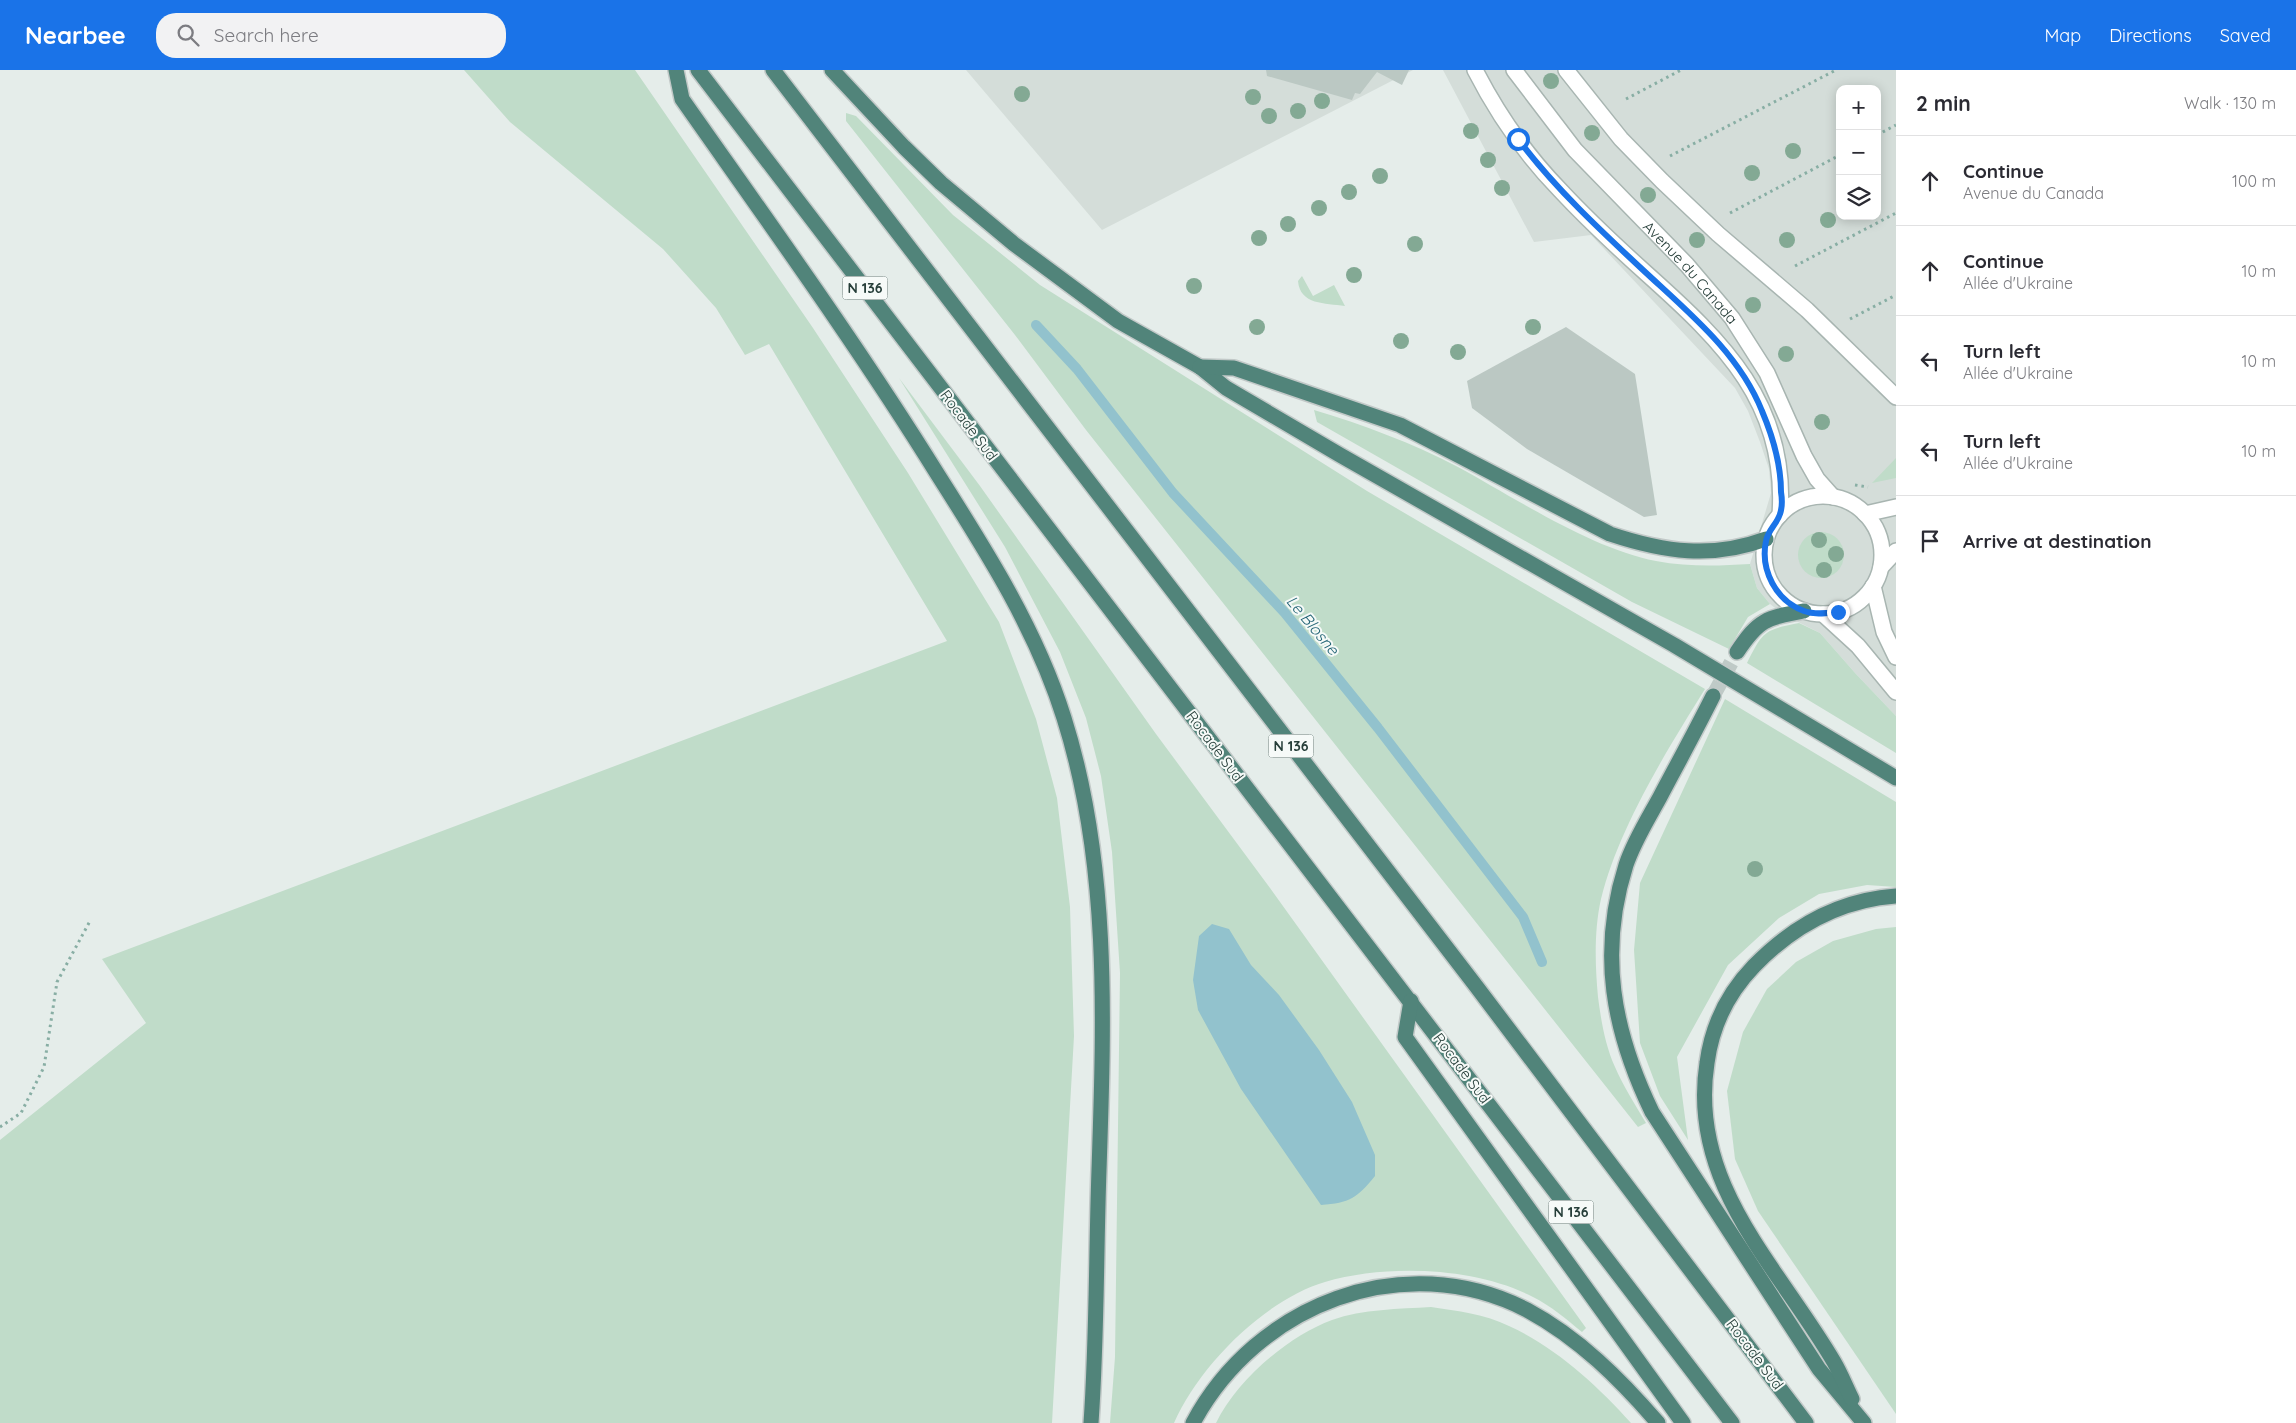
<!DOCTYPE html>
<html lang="en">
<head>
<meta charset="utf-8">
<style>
  :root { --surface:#fff; --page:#f2f2f3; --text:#2b2b33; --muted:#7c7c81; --line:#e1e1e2; --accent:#1a73e8 }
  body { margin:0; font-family:Quicksand,sans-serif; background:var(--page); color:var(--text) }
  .controls { position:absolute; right:15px; top:15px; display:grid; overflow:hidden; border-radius:10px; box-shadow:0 2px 12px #0003 }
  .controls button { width:45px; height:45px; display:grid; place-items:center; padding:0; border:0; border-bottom:1px solid var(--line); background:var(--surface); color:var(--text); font:25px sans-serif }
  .stop { position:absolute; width:15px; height:15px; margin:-11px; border:4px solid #1a73e8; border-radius:50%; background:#fff }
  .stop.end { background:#1a73e8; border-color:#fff; box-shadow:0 1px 5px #0008 }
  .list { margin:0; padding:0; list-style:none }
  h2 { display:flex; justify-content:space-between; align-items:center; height:65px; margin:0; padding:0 20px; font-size:21px }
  h2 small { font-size:16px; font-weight:400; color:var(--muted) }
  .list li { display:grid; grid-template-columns:32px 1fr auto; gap:15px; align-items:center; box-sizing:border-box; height:90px; padding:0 20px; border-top:1px solid var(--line) }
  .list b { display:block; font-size:19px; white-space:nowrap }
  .list p { margin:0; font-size:16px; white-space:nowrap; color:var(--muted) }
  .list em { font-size:16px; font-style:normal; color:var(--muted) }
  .icon { flex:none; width:28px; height:28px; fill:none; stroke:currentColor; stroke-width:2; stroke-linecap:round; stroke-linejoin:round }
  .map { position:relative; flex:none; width:1896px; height:1353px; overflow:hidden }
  header { display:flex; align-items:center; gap:30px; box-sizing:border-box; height:70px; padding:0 25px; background:var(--accent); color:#fff }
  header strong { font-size:24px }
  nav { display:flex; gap:28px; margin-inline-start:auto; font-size:18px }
  .search { width:350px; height:45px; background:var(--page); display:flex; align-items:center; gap:12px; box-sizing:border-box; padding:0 18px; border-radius:20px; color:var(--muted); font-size:19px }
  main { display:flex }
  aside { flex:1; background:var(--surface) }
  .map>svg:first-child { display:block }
</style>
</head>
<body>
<header>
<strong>Nearbee</strong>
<div class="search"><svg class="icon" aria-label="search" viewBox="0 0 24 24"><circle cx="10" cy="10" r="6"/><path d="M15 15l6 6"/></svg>Search here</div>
<nav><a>Map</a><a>Directions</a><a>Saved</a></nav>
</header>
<main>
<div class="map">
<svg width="1896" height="1353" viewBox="0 0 1896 1353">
  <rect width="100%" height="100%" fill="#e5edea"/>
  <g fill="#d4ddd9" fill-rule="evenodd">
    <polygon points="966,0 1413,0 1102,160"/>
    <path d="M1443 0H1896V646L1856 604 1820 563 1784 545 1770 534 1757 518 1750 494 1771 423 1769 399 1760 372 1748 341 1735 318 1591 165 1534 172ZM1840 19H1877V146H1840Z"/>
  </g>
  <g fill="#c0dcc9">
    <polygon points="464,0 635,0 813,258 908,403 999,552 1036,649 1057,728 1070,837 1074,966 1052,1353 0,1353 0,1070 146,953 102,889 947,571 769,274 745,285 716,238 663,179 510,52"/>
    <path d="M846 43 856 46 953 145 1040 215 1367 421 1705 619C1667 680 1618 759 1601 829 1594 860 1595 895 1598 927 1601 950 1605 975 1615 997 1623 1016 1635 1034 1646 1053L1638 1057 1086 360 1015 265 846 51Z"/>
    <path d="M1302 206 1313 226 1334 215 1345 236C1325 233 1300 235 1298 211Z"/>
    <path d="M899 308 980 416 1156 664 1270 818 1586 1258 1582 1262C1566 1249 1551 1236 1533 1227 1475 1197 1387 1194 1325 1212 1264 1230 1199 1296 1174 1353H1110L1115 1287 1120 903 1112 782 1101 706 1086 648 1060 582 1005 477Z"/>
    <path d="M1314 340C1364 355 1412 373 1458 397 1515 428 1592 479 1656 491 1688 497 1718 496 1750 494L1757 518 1770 534 1748 547 1729 579 1632 532 1317 352Z"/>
    <polygon points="1896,388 1896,408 1872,413"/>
    <circle cx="1821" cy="485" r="23"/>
    <path d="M1799 553 1820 563 1856 604 1896 646V683L1747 593C1763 561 1764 560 1799 553Z"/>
    <polygon points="1725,629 1896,732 1896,817 1867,815 1819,824 1779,848 1728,895 1677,987 1688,1070 1660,1026 1640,973 1634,880 1640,813"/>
    <polygon points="1896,857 1896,1344 1758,1141 1735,1089 1727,1021 1743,962 1767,919 1796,892 1833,871 1876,859"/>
    <path d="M1431 1237C1457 1241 1485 1244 1509 1256 1555 1277 1597 1315 1631 1353H1216C1236 1311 1288 1266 1332 1250 1363 1239 1399 1239 1431 1237Z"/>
  </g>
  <path fill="#92c2cd" d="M1212 854 1229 859 1251 895 1279 925 1319 980 1352 1032 1375 1085V1106C1357 1128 1350 1133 1321 1135L1241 1019 1198 940 1193 910 1199 866Z"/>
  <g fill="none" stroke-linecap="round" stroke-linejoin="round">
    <polyline stroke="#92c2cd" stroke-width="10" points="1036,255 1077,299 1173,423 1285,543 1378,658 1523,847 1542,892"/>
  </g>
  <g fill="#bbc8c3">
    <polygon points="1266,0 1409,0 1402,15 1377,2 1360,24 1355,23 1352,30 1267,6"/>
    <polygon points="1566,257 1635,304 1657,445 1644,447 1527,379 1472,338 1467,311"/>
  </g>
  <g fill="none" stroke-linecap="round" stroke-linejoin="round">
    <polyline stroke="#bfcac7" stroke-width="15" stroke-dasharray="15 8" stroke-linecap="butt" points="1713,626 1737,582"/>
    <defs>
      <g id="service">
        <polyline points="1566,0 1621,69 1662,111 1718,164 1807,240 1896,327"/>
        <polyline points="1865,444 1896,437"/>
        <polyline points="1881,497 1896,481"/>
      </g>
      <g id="tertiary">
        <path d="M1475 0C1497 43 1526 85 1560 120 1587 149 1617 177 1647 204 1723 272 1788 334 1780 445"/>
        <path id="s1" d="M1514 0 1575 80 1687 195 1732 248 1767 303 1804 386 1817 409 1833 427"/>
        <circle cx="1823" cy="485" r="59"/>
        <polyline points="1873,516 1884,562 1896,587"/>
        <polyline points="1823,544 1858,576 1896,622"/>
      </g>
      <g id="trunk">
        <path d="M676 0 682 29C769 153 858 276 938 405 987 482 1037 561 1064 648 1110 793 1104 950 1099 1100 1096 1184 1097 1269 1091 1353"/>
        <polyline points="698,0 1732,1353"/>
        <polyline points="773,0 1476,916 1806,1353"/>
        <polyline points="832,0 904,77 941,113 1014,174 1118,251 1200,297 1226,318 1340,385 1674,575 1896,708"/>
        <path d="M1200 297 1234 298 1400 355 1610 464C1664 482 1712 489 1766 469"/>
        <path d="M1737 582C1759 549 1766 548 1804 541"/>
        <path d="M1713 626C1696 660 1678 693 1660 727 1648 749 1634 771 1626 795 1598 883 1613 961 1652 1042L1819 1299 1864 1353"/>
        <polyline points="1411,931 1405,967 1683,1353"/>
        <path d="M1852 1329C1846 1317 1841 1304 1834 1292 1778 1196 1688 1114 1707 993 1712 955 1727 924 1754 896 1793 856 1839 830 1896 826"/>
        <path d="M1193 1353C1256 1235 1403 1176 1527 1240 1579 1268 1620 1309 1658 1353"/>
      </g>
    </defs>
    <use href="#service" stroke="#a8b5b1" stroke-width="18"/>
    <use href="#tertiary" stroke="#a8b5b1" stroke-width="18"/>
    <use href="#trunk" stroke="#c2c9c8" stroke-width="18"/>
    <g stroke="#88aea4" stroke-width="3" stroke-dasharray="2.5 4" stroke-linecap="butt">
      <polyline points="1626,29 1681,0"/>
      <polyline points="1877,65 1896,55"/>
      <polyline points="1670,86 1836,0"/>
      <polyline points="1730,143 1840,85"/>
      <polyline points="1795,196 1896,143"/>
      <polyline points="1850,249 1896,225"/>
      <polyline points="1855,415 1868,417"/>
      <polyline points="0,1057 21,1043 44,997 57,912 90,851"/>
    </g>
    <use href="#service" stroke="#fff" stroke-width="15"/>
    <use href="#tertiary" stroke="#fff" stroke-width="15"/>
    <use href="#trunk" stroke="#51847a" stroke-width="15"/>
  </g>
  <g fill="#83a994">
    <circle cx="1551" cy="11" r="8"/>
    <circle cx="1022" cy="24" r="8"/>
    <circle cx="1253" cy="27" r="8"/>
    <circle cx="1322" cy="31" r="8"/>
    <circle cx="1298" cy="41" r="8"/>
    <circle cx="1269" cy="46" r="8"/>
    <circle cx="1471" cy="61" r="8"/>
    <circle cx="1592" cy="63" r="8"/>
    <circle cx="1793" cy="81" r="8"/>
    <circle cx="1488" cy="90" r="8"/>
    <circle cx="1752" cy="103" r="8"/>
    <circle cx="1380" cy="106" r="8"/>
    <circle cx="1502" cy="118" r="8"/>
    <circle cx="1349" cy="122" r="8"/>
    <circle cx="1648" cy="125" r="8"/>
    <circle cx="1319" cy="138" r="8"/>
    <circle cx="1828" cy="150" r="8"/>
    <circle cx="1288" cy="154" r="8"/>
    <circle cx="1259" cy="168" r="8"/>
    <circle cx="1697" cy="170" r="8"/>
    <circle cx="1787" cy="170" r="8"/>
    <circle cx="1415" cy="174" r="8"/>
    <circle cx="1354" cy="205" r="8"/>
    <circle cx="1194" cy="216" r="8"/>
    <circle cx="1753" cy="235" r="8"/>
    <circle cx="1257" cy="257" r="8"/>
    <circle cx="1533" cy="257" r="8"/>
    <circle cx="1401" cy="271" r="8"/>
    <circle cx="1458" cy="282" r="8"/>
    <circle cx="1786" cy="284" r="8"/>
    <circle cx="1822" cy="352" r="8"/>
    <circle cx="1819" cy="470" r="8"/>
    <circle cx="1836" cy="484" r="8"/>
    <circle cx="1824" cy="500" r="8"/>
    <circle cx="1755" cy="799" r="8"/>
  </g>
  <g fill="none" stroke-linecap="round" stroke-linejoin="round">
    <path stroke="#1a73e8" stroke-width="6" d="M1518 69C1555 118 1599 159 1643 200 1688 242 1739 283 1762 341 1773 367 1781 393 1781 422 1782 428 1782 438 1780 444 1777 454 1768 460 1766 471 1760 500 1776 531 1804 541 1815 545 1827 543 1838 542"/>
  </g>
  <g text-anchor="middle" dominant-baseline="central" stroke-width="4" stroke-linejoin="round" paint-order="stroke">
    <g fill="#f6faf8" stroke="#647672" stroke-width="1">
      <rect x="842.5" y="206.5" width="45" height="23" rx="4"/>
      <rect x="1268.5" y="664.5" width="45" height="23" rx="4"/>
      <rect x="1548.5" y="1130.5" width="45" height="23" rx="4"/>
    </g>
    <g font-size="14" font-weight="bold" fill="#263e39">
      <text x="865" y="218">N 136</text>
      <text x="1291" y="676">N 136</text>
      <text x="1571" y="1142">N 136</text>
    </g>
    <g font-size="15" fill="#263e39" stroke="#f6faf8">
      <text stroke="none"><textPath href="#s1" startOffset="269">Avenue du Canada</textPath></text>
      <text transform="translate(969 355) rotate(53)">Rocade Sud</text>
      <text transform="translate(1215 676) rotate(53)">Rocade Sud</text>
      <text transform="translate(1462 998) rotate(53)">Rocade Sud</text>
      <text transform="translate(1755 1284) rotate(53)">Rocade Sud</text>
    </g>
    <g font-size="16" font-style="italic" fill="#246576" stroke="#f6faf8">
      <text transform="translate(1313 555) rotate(50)">Le Blosne</text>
    </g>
  </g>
</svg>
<div class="controls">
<button>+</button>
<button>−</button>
<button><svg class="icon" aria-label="layers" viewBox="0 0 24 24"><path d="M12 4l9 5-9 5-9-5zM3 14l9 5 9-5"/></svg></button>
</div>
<div class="stop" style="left:1518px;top:69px"></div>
<div class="stop end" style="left:1838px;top:542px"></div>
</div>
<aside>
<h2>2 min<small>Walk · 130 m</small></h2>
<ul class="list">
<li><svg class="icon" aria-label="ahead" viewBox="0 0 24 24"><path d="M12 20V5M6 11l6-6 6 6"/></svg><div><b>Continue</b><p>Avenue du Canada</p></div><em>100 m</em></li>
<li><svg class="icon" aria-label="ahead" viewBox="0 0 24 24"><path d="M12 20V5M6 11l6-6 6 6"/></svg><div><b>Continue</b><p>Allée d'Ukraine</p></div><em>10 m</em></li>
<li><svg class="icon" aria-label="left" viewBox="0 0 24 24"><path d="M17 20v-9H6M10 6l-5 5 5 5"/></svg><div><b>Turn left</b><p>Allée d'Ukraine</p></div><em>10 m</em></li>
<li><svg class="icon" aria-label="left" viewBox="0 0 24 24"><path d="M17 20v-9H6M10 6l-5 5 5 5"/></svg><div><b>Turn left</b><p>Allée d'Ukraine</p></div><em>10 m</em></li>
<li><svg class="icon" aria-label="arrive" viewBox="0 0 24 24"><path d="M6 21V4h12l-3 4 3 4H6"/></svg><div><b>Arrive at destination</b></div></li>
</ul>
</aside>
</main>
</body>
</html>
